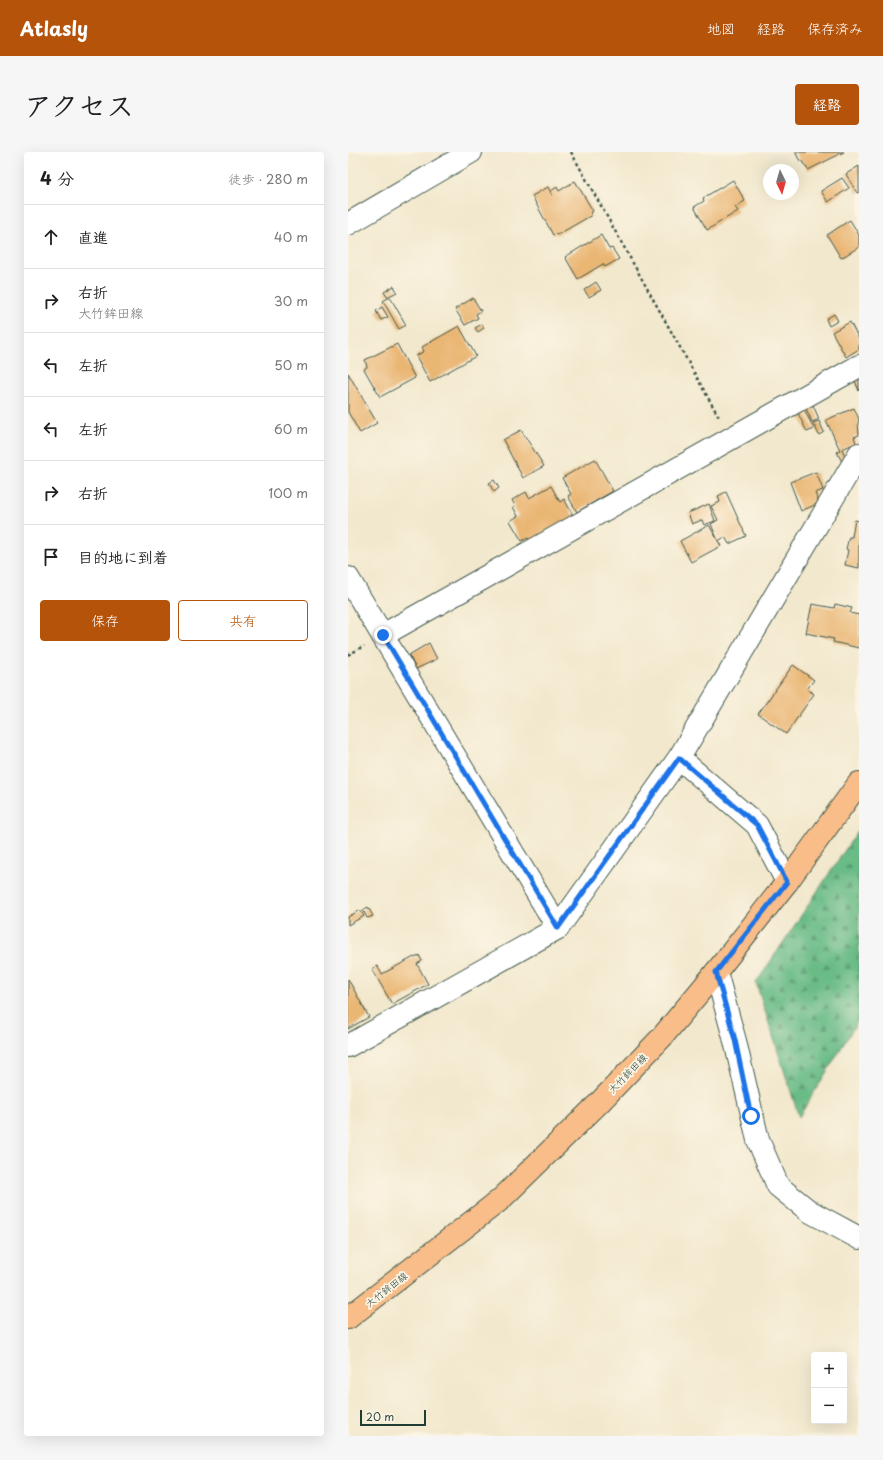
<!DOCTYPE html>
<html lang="ja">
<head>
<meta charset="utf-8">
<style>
  :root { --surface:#fff; --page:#f6f6f6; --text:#202124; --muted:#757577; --line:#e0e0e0; --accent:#b45309 }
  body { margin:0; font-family:"Playpen Sans","Klee One",sans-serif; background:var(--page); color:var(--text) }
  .controls { position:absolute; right:12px; bottom:12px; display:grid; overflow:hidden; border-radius:4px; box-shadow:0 4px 16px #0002 }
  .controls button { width:36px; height:36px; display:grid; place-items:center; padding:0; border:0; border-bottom:1px solid var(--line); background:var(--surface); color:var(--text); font:20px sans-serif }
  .compass { position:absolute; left:415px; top:12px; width:36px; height:36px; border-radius:50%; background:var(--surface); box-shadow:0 4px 16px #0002; rotate:175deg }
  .scale { position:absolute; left:12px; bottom:10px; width:66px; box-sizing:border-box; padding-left:4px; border:2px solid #1f3d34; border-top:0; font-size:11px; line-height:14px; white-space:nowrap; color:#1f3d34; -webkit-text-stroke:3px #fcf5e5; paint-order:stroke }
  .stop { position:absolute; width:12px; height:12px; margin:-9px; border:3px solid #1a73e8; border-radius:50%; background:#fff }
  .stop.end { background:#1a73e8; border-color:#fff; box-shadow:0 1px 4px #0008 }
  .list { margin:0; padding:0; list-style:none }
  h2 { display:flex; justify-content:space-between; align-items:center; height:52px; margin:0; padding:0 16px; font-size:17px }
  h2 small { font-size:13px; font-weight:400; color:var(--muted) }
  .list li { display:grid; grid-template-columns:26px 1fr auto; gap:12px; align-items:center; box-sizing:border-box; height:64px; padding:0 16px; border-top:1px solid var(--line) }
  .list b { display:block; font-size:15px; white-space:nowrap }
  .list p { margin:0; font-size:13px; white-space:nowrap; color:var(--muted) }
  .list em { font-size:13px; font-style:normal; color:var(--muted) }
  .actions { display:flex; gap:8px; padding:12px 16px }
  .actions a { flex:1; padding:9px 0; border:1px solid var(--accent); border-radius:4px; text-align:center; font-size:14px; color:var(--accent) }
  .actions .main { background:var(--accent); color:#fff }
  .icon { flex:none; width:22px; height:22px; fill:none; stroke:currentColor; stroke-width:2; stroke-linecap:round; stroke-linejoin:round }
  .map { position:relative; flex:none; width:511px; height:1284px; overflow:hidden; border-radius:4px }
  header { display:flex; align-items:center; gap:24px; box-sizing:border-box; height:56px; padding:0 20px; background:var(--accent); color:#fff }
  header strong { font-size:19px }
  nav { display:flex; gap:22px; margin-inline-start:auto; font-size:14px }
  .intro { display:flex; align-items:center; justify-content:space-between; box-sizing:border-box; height:96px; padding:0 24px }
  h1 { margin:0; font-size:28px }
  .button { padding:10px 18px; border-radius:4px; background:var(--accent); color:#fff; font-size:14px; font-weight:700 }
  main { display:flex; gap:24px; padding:0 24px }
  aside { flex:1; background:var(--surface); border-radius:4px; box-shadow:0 4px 16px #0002 }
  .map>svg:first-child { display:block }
</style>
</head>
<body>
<header>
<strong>Atlasly</strong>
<nav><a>地図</a><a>経路</a><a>保存済み</a></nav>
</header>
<div class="intro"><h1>アクセス</h1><a class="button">経路</a></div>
<main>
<aside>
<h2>4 分<small>徒歩 · 280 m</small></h2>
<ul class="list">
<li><svg class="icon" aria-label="ahead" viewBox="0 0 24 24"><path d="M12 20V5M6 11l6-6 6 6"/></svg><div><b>直進</b></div><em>40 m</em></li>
<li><svg class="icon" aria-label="right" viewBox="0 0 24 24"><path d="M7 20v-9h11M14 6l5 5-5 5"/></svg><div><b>右折</b><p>大竹鉾田線</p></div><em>30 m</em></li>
<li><svg class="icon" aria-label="left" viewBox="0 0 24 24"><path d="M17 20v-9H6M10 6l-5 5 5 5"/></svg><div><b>左折</b></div><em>50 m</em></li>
<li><svg class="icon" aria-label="left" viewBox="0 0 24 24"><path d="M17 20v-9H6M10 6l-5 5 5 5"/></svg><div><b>左折</b></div><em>60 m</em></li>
<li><svg class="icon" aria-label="right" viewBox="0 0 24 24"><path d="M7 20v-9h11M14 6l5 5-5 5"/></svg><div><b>右折</b></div><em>100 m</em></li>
<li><svg class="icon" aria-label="arrive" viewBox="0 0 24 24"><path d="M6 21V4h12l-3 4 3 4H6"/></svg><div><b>目的地に到着</b></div></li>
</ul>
<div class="actions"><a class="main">保存</a><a>共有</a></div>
</aside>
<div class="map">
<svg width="511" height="1284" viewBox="0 0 511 1284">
  <defs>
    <pattern id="forest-firs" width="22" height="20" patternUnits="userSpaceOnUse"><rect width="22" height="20" fill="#6bbc87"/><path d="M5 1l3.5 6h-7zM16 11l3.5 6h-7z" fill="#579a6f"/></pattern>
  </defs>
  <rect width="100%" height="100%" fill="#fcf5e5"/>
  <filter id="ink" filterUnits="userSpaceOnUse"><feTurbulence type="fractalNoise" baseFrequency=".025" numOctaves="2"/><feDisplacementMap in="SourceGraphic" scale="8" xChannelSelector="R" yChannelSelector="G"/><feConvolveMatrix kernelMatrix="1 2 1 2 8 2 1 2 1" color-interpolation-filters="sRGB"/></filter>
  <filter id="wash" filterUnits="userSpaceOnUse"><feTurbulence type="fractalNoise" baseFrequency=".012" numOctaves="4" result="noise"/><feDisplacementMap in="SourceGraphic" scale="16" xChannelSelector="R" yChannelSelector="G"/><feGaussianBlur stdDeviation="0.9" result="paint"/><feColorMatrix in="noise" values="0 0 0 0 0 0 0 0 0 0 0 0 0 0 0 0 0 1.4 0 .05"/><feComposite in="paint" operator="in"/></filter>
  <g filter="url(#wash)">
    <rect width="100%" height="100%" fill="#f2e8cd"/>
    <polygon fill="url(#forest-firs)" stroke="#457c5e" points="511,677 511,867 451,965 408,831"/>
    <g id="blocks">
      <g fill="#eab673">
        <polygon points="447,0 496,0 460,18 454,8 452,9"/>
        <polygon points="511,14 511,40 509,41 498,22"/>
        <polygon points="494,26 501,36 480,50 473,39"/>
        <polygon points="385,28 397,49 387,55 390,59 359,78 346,55 356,49 355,46"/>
        <polygon points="227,29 245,59 242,61 244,63 209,83 208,82 205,83 184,44 200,35 204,43 203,39 209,35 211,39"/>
        <polygon points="502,68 511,83 511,95 493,106 479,83"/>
        <polygon points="253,83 261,97 264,96 271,107 257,115 255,112 230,127 217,105"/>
        <polygon points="248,130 253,138 241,145 236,138"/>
        <polygon points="46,134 49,140 39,145 36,140"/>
        <polygon points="42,145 58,173 51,177 35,149"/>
        <polygon points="125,146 133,159 128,162 130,166 117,173 107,157"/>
        <polygon points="34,155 40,165 33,168 28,159"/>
        <polygon points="486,162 490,169 481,174 478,167"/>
        <polygon points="502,170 511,187 511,197 498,205 484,180"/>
        <polygon points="134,172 136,176 130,180 127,176"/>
        <polygon points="111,174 128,204 82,230 68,204 76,199 74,195"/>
        <polygon points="49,192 67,226 32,245 16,217 19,215 17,208"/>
        <polygon points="0,221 29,271 12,281 0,260"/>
        <polygon points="511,227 511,239 507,229"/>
        <polygon points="465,253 471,267 464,270 458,256"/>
        <polygon points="506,256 511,267 510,270 511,283 506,285 508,291 494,297 499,308 494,310 489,300 492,298 478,268"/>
        <polygon points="456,257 466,277 459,280 449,259"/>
        <polygon points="471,269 476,280 471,283 465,271"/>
        <polygon points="173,278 196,314 175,326 155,288"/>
        <polygon points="247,307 265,339 229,360 220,344 223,342 214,326"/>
        <polygon points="468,320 475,338 467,341 471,351 453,359 442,330"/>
        <polygon points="146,328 151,336 146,340 141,331"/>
        <polygon points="203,334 212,350 216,347 227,367 183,391 180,386 174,389 162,369 170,364 165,355 167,354 164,348 178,340 181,346"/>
        <polygon points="378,340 398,384 381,392 377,385 370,389 363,372 370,368 363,354 372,350 370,344"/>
        <polygon points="361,352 367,369 356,373 354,368 344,372 340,361"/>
        <polygon points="507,368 511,369 511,416 497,413 500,398 498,397 501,385 504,385"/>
        <polygon points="361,373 373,394 343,410 332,389"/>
        <polygon points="464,452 486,456 487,452 504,456 502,461 511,463 511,496 485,490 486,487 458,481"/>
        <polygon points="81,491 89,507 68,517 61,503"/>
        <polygon points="445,513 466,528 459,537 466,542 438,582 410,562"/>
        <polygon points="20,755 25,764 19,766 15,758"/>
        <polygon points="12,758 16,764 0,773 0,765"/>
        <polygon points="71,803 74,809 69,812 80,832 44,852 24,817 29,814 34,822 66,805 67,806"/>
        <polygon points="0,827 21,865 0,877"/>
      </g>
    </g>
  </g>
  <g filter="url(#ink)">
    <use href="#blocks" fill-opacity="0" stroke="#3f574b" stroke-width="1"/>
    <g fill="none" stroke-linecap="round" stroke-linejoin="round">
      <defs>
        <g id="minor">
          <polyline points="0,72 123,0"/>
          <polyline points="0,426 210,776"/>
          <polyline points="35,483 511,214"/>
          <polyline points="331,606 409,673 439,730"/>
          <polyline points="368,820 387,889 410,988 430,1034 461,1059 511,1086"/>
          <polyline points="0,894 210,776 331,606 511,302"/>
        </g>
        <polyline id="major" points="0,1166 152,1048 251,951 314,885 368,820 439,730 511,631"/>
      </defs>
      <use href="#minor" stroke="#3f574b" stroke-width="24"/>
      <use href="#major" stroke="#3f574b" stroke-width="24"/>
      <g stroke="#3f574b" stroke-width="2.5" stroke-dasharray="3 3" stroke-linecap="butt">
        <polyline points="223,0 372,267"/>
        <polyline points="0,503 16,494"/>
      </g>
      <use href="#minor" stroke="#fff" stroke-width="22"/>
      <use href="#major" stroke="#f8bd88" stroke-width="22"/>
    </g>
  </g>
  <g fill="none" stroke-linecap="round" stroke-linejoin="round" filter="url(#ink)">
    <polyline stroke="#1a73e8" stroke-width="5" points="35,483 210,776 331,606 409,673 439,730 368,820 387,888 403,964"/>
  </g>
  <g text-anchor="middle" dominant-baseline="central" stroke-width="3.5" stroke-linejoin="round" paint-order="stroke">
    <g font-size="10" fill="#1f3d34" stroke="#fcf5e5">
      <text transform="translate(279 921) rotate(-46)">大竹鉾田線</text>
      <text transform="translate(38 1137) rotate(-38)">大竹鉾田線</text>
    </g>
  </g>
</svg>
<div class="controls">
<button>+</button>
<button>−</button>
</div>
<svg class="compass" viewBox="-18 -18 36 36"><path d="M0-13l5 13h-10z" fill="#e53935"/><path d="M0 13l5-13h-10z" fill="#757577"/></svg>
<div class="scale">20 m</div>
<div class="stop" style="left:403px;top:964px"></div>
<div class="stop end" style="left:35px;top:483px"></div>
</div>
</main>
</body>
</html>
